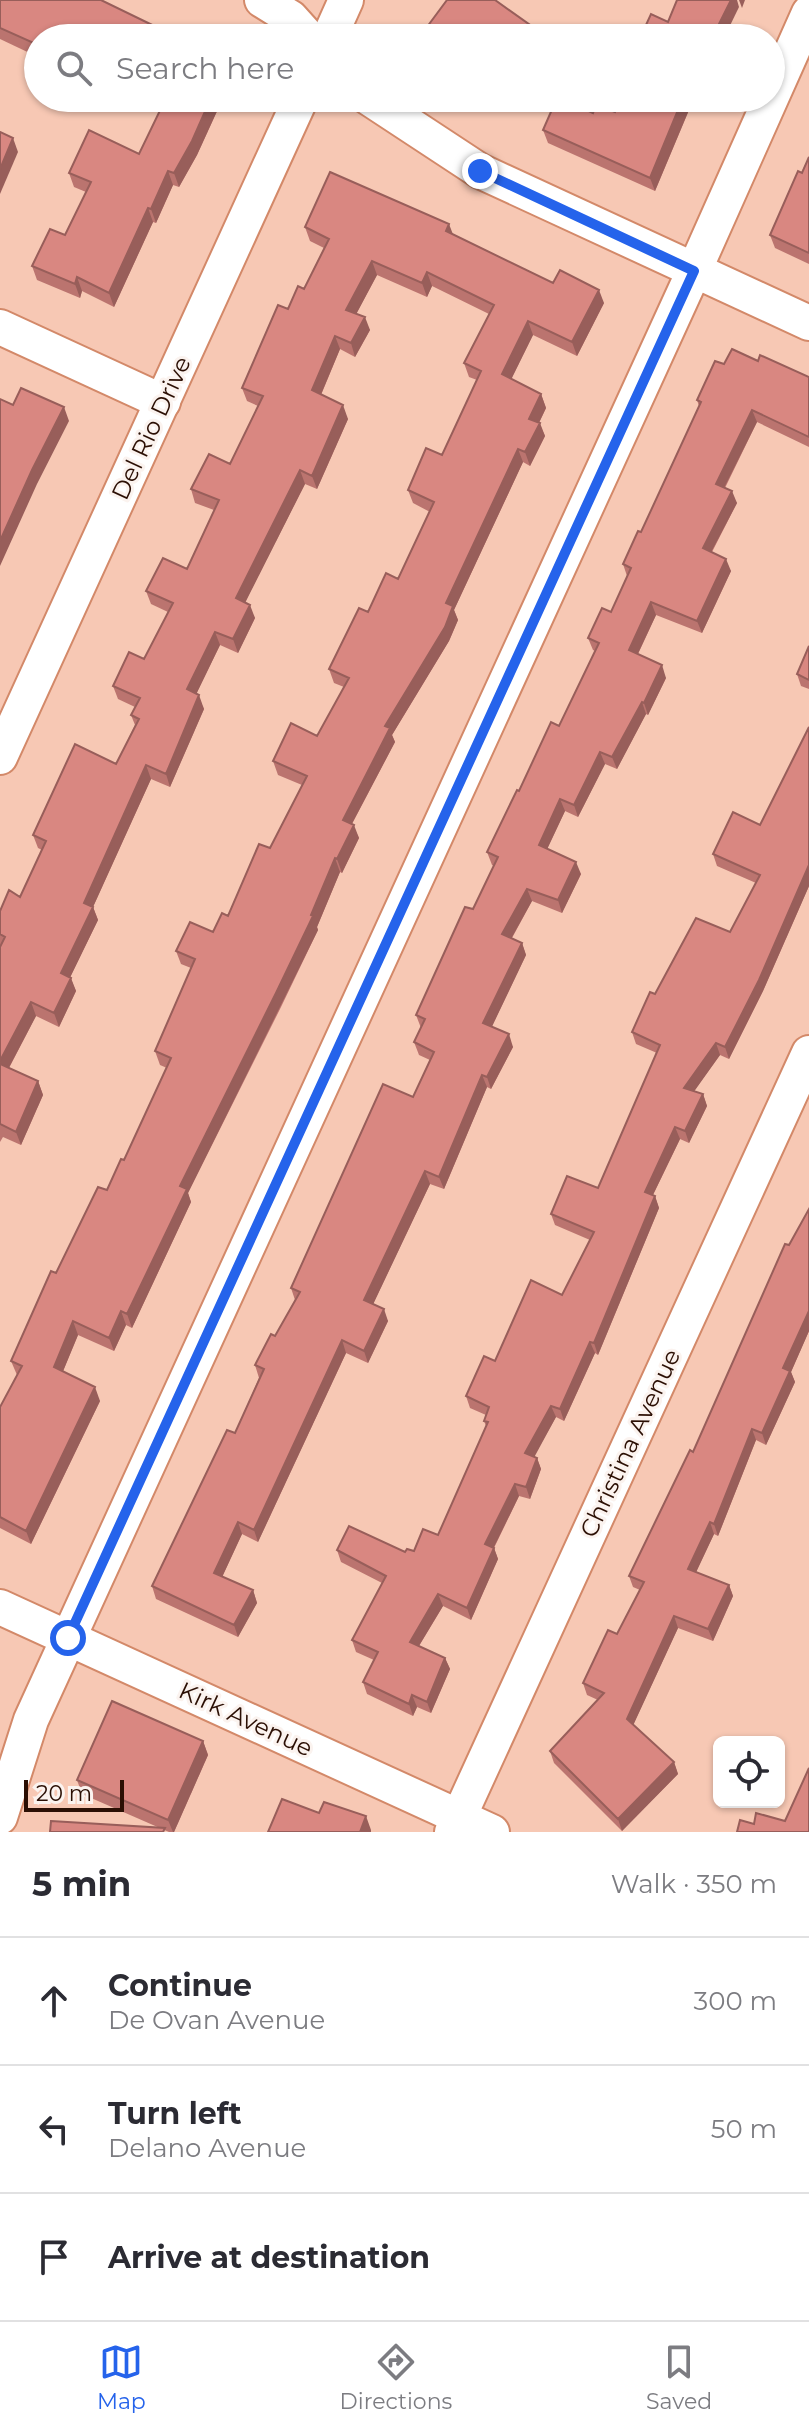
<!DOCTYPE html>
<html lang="en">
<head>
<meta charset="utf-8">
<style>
  :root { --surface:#fff; --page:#f7f7f7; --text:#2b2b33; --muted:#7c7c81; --line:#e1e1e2; --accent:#2563eb }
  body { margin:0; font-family:Montserrat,sans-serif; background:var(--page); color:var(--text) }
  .controls { position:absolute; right:24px; bottom:24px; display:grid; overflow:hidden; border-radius:12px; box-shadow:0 2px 6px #0004 }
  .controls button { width:72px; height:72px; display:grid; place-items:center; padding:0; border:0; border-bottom:2px solid var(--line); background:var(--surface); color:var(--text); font:40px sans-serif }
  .scale { position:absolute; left:24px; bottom:20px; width:100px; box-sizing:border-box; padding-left:8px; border:4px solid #2b0f04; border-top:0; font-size:22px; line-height:28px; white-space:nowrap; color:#2b0f04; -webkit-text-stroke:6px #fbf3ef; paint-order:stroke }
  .stop { position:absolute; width:24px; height:24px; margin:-18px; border:6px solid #2563eb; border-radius:50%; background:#fff }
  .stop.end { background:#2563eb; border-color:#fff; box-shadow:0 2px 8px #0008 }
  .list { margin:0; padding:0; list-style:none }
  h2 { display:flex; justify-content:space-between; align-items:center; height:104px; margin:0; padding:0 32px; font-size:34px }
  h2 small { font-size:26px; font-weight:400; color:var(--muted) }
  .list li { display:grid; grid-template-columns:52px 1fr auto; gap:24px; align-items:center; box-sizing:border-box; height:128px; padding:0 32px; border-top:2px solid var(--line) }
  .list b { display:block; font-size:30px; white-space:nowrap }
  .list p { margin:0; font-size:26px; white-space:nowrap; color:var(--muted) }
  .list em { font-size:26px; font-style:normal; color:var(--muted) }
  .icon { flex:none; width:44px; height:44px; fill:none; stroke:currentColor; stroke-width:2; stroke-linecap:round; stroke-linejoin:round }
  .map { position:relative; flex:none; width:809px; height:1832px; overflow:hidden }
  .search { position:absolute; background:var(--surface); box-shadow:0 2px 6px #0004; left:24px; right:24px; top:24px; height:88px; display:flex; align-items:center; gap:20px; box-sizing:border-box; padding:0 28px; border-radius:44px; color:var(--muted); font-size:30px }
  .sheet { height:488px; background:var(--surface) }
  nav { display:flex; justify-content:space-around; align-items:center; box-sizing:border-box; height:112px; border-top:2px solid var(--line); background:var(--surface); font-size:22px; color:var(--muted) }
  nav a { display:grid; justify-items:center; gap:4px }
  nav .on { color:var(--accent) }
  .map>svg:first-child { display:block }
</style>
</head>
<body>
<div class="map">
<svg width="809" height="1832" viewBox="0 0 809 1832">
  <rect width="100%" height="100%" fill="#f7c8b4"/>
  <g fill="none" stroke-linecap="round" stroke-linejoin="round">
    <defs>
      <g id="minor">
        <polyline points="262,0 291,18 309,38"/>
        <polyline points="329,38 346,0"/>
        <polyline points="369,98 480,171 809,323"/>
        <polyline points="0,327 163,402"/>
        <polyline points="0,757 301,98"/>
        <polyline points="0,1607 492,1832"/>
        <polyline points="0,1817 31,1720 694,271 809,13"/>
        <polyline points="452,1832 809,1053"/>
      </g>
    </defs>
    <use href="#minor" stroke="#d38969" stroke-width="38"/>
    <use href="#minor" stroke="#fff" stroke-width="34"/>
  </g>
  <g fill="#bb746f">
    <polygon points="0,0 38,38 38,57 0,39"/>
    <polygon points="154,98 223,98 197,155 179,187 173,185 156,223 153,222 114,307 82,291 80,298 37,280 32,266 65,235 86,192 74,187 69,173 139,154 164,103"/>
    <polygon points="621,98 694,98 655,191 548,143 543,130 593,113 615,112"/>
    <polygon points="809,157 809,264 775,248 770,235"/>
    <polygon points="305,227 453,234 553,283 604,303 577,356 533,335 511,379 541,394 546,408 539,423 545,436 530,466 523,462 454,610 458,620 449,641 392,735 395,742 352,824 359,838 342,873 340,872 317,927 318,930 281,1007 188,1193 191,1202 132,1328 126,1325 114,1351 78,1335 63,1371 100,1401 31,1544 0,1528 0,1407 17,1375 11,1361 56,1273 124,1160 167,1068 160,1065 155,1051 191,968 181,964 176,951 213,932 228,916 270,848 302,785 278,775 273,761 317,736 344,687 334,683 329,669 368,612 398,579 430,512 413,503 408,490 442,455 477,380 469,377 464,363 489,314 432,286 427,297 377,275 356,314 370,330 355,357 340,349 321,395 348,419 317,489 305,484 245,602 255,618 238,653 220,645 196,694 204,709 170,787 151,779 93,907 98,920 70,977 76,991 59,1027 36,1016 9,1068 38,1081 43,1095 21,1145 3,1137 0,1142 0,911 20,897 42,850 38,848 33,835 116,764 135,725 131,715 135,707 118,699 113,686 144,659 168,612 151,604 146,591 187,569 214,510 195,503 191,489 230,464 258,406 247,401 242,388 288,309 304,289 324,248 310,241"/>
    <polygon points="758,361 809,377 809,447 757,422 725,488 737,503 712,552 731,571 702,633 656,615 638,654 666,678 648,715 646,714 617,769 605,764 578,817 565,811 547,849 581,874 562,913 532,901 512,938 522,943 526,955 492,1026 513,1047 491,1089 487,1087 444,1189 430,1184 373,1304 388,1321 368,1363 346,1353 258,1542 242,1534 222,1577 253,1590 257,1603 238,1637 156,1599 152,1586 235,1433 259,1378 255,1365 275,1336 295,1300 291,1288 413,1097 430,1060 419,1055 414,1042 421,1028 416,1015 473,909 494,866 492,865 487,852 519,791 559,726 595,651 593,650 588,638 611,612 627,576 623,564 641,532 699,406 697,400 724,364"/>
    <polygon points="809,646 809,689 801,686 797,674"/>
    <polygon points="809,727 809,886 763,991 729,1059 720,1055 694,1091 703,1094 707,1106 689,1143 680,1139 653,1195 655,1196 659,1208 598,1355 595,1353 564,1421 556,1417 534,1456 537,1458 541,1469 530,1499 519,1496 494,1548 498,1559 471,1620 443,1606 419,1646 445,1658 450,1669 431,1713 417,1707 413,1716 367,1694 363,1682 374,1660 356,1652 352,1640 382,1583 341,1562 337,1550 414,1551 438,1535 486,1426 484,1421 486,1415 470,1408 466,1396 495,1361 562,1295 590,1240 555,1225 551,1214 598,1188 657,1053 636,1044 632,1032 655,994 730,932 756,883 717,866 713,854 760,825"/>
    <polygon points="809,1209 809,1331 791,1372 795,1382 766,1445 756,1440 718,1536 714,1534 696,1572 729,1585 733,1596 713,1641 678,1628 633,1725 674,1762 678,1774 622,1831 554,1763 550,1751 598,1700 587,1695 583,1683 617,1634 640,1590 633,1587 629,1576 693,1452 789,1245"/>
    <polygon points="203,1741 208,1755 174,1832 169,1832 82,1794 77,1780"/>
  </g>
  <g fill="#985e5a">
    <polygon points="731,0 737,0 739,7 724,38 712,38"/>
    <polygon points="739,0 745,0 742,8"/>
    <polygon points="211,98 223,98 197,155 179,187 174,173"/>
    <polygon points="683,98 694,98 655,191 650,178"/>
    <polygon points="13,138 18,152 0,194 0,169"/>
    <polygon points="168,171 173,185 156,223 151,209"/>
    <polygon points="148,208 153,222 114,307 109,293"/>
    <polygon points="449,224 454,237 446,231"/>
    <polygon points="372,261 377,275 351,324 346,310"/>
    <polygon points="427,272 432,286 427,297 422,283"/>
    <polygon points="77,277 82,291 80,298 75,284"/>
    <polygon points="599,290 604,303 577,356 572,342"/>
    <polygon points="365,317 370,330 355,357 351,343"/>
    <polygon points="528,321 533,335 507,388 502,374"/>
    <polygon points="335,336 340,349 317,404 312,390"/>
    <polygon points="541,394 546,408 534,433 529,419"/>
    <polygon points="343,405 348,419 317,489 312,476"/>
    <polygon points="64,407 69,421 37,484 0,566 0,541 32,470"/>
    <polygon points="752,410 757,422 720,496 716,484"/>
    <polygon points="540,423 545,436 530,466 525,452"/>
    <polygon points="518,449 523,462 454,610 458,620 449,641 392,735 395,742 347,833 343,820 385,726 446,603"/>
    <polygon points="300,470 305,484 241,611 236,598"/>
    <polygon points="732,491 737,503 707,560 703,548"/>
    <polygon points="726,559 731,571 702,633 697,621"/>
    <polygon points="651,602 656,615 634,662 629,650"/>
    <polygon points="250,605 255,618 238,653 233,639"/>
    <polygon points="215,632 220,645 192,703 187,689"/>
    <polygon points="662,665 666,678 648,715 644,703"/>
    <polygon points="199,695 204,709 170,787 166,774"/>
    <polygon points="642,702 646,714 617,769 612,757"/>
    <polygon points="600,752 605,764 578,817 574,805"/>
    <polygon points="146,765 151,779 93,907 98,920 66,986 61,973 84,903"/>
    <polygon points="560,799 565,811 543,858 539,845"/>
    <polygon points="354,825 359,838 342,873 337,859"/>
    <polygon points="335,858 340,872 317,927 318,930 188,1193 191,1202 132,1328 127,1314 180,1186 311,915"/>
    <polygon points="576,862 581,874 562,913 558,900"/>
    <polygon points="809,865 809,886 763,991 729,1059 725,1047"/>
    <polygon points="527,889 532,901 507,946 502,934"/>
    <polygon points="522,943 526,955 488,1035 483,1023"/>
    <polygon points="71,978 76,991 59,1027 54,1013"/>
    <polygon points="31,1002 36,1016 4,1077 0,1067 0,1061"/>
    <polygon points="509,1034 513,1047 491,1089 487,1077"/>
    <polygon points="716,1043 720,1055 688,1100 684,1088"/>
    <polygon points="482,1075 487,1087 444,1189 439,1177"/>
    <polygon points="38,1081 43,1095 21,1145 16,1132"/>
    <polygon points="703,1094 707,1106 689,1143 685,1131"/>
    <polygon points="675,1127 680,1139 649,1203 645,1192"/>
    <polygon points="425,1171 430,1184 369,1313 364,1300"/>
    <polygon points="655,1196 659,1208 598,1355 594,1343"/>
    <polygon points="384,1309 388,1321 368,1363 364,1351"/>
    <polygon points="121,1311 126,1325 114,1351 109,1338"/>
    <polygon points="809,1311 809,1331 791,1372 795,1382 766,1445 762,1433 783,1368"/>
    <polygon points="73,1321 78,1335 59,1381 54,1367"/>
    <polygon points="342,1340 346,1353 258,1542 254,1530"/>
    <polygon points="590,1342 595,1353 564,1421 560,1409"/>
    <polygon points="95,1387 100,1401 31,1544 26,1531"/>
    <polygon points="551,1406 556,1417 530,1465 525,1453"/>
    <polygon points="752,1429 756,1440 718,1536 714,1524"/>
    <polygon points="537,1458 541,1469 530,1499 526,1487"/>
    <polygon points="515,1484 519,1496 490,1555 485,1544"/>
    <polygon points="238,1522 242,1534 218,1586 214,1573"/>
    <polygon points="710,1522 714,1534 692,1581 688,1569"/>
    <polygon points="494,1548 498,1559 471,1620 467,1608"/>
    <polygon points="729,1585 733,1596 713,1641 708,1629"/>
    <polygon points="253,1590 257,1603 238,1637 234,1625"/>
    <polygon points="438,1594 443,1606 414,1654 410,1642"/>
    <polygon points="674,1616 678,1628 631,1730 627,1719"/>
    <polygon points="445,1658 450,1669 431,1713 427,1702"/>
    <polygon points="412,1695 417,1707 413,1716 409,1704"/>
    <polygon points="203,1741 208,1755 174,1832 173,1832 168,1820"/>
    <polygon points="674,1762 678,1774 622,1831 618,1819"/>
    <polygon points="366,1816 371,1830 371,1832 360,1832"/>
  </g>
  <g fill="#d98781" stroke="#985e5a" stroke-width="2">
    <polygon points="0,0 101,0 179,38 38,38 38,45 0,28"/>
    <polygon points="447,0 495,0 547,37 546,38 433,38 424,31"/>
    <polygon points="677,0 731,0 712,38 640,38 651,14 668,22"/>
    <polygon points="192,29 209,38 187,38"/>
    <polygon points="166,98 211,98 192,141 174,173 168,171 151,209 148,208 109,293 77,277 75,284 32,266 50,229 65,235 91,182 69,173 89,130 139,154"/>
    <polygon points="557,98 562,98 593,113 596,105 615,112 621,98 683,98 650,178 543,130"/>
    <polygon points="0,132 13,138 0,169"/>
    <polygon points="809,157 809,253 770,235 798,171 802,173"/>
    <polygon points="330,172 449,224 446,231 553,283 560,270 599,290 572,342 528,321 502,374 541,394 529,419 540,423 525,452 518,449 446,603 453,606 445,627 385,726 390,728 343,820 354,825 337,859 335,858 311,915 313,916 276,993 180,1186 187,1189 127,1314 121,1311 109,1338 73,1321 54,1367 95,1387 26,1531 0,1517 0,1407 22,1366 11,1361 51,1271 56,1273 98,1187 107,1190 121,1159 124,1160 171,1058 155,1051 195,959 176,951 190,922 213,932 222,913 228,916 259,844 270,848 307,776 273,761 291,723 317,736 349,678 329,669 359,608 368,612 386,573 398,579 434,502 408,490 426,448 442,455 481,371 464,363 494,305 427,272 422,283 372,261 346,310 365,317 351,343 335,336 312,390 343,405 312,476 300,470 236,598 250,605 233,639 215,632 187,689 199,695 166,774 146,765 84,903 93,907 61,973 71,978 54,1013 31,1002 0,1061 0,947 5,937 0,934 0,911 9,890 20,897 46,841 33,835 75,744 116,764 139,719 131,715 140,698 113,686 129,652 144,659 173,603 146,591 163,558 187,569 219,500 191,489 209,454 230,464 263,396 242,388 278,305 288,309 298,286 304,289 329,239 305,227"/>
    <polygon points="732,349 758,361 760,355 809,377 809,437 752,410 716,484 732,491 703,548 726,559 697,621 651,602 629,650 662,665 644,703 642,702 612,757 600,752 574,805 560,799 539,845 576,862 558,900 527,889 502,934 522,943 483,1023 509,1034 487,1077 482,1075 439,1177 425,1171 364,1300 384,1309 364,1351 342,1340 254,1530 238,1522 214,1573 253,1590 234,1625 152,1586 227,1430 235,1433 264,1369 255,1365 271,1334 275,1336 300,1292 291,1288 383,1084 413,1097 434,1052 414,1042 425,1019 416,1015 465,907 473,909 498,857 487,852 517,790 519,791 551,722 559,726 599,643 588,638 602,608 611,612 631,568 623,564 638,531 641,532 701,402 697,400 715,361 724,364"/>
    <polygon points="21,388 64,407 32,470 0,541 0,399 13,405"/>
    <polygon points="809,646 809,680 797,674"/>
    <polygon points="809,727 809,865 759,980 725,1047 716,1043 684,1088 703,1094 685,1131 675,1127 645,1192 655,1196 594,1343 590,1342 560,1409 551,1406 525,1453 537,1458 526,1487 515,1484 485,1544 494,1548 467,1608 438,1594 410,1642 445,1658 427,1702 412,1695 409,1704 363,1682 378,1652 352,1640 386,1576 337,1550 349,1526 405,1552 407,1549 414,1551 423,1529 438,1535 488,1422 484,1421 489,1407 466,1396 484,1356 495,1361 531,1280 562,1295 594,1232 551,1214 567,1176 598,1188 660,1045 632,1032 650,992 655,994 696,918 730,932 760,875 713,854 733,812 760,825"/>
    <polygon points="0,1064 38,1081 16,1132 0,1124"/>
    <polygon points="809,1209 809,1311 783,1368 790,1371 762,1433 752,1429 714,1524 710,1522 688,1569 729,1585 708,1629 674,1616 627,1719 674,1762 618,1819 550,1751 604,1693 583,1683 608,1630 617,1634 644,1582 629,1576 690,1450 693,1452 785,1244 789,1245"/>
    <polygon points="112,1701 203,1741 168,1820 77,1780"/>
    <polygon points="809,1768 809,1832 737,1832 740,1820 754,1824 756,1813 785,1821"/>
    <polygon points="282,1799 319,1813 324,1802 366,1816 360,1832 268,1832"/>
    <polygon points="51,1821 165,1828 163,1832 50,1832"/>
  </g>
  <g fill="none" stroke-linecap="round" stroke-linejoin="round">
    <polyline stroke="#2563eb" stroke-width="10" points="68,1638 694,271 480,171"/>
  </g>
  <g text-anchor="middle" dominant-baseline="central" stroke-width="6" stroke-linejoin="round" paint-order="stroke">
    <g font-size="24" fill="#2b0f04" stroke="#fbf3ef">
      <text transform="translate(151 428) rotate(-65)">Del Rio Drive</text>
      <text transform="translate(630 1443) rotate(-65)">Christina Avenue</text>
      <text transform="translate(246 1719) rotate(25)">Kirk Avenue</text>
    </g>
  </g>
</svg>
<div class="controls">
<button><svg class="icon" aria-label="locate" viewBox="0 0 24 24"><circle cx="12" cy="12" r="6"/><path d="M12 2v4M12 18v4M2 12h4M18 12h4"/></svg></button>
</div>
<div class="scale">20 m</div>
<div class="stop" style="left:68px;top:1638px"></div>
<div class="stop end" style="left:480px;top:171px"></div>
<div class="search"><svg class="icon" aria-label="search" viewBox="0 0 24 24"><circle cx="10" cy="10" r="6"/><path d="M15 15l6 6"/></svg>Search here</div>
</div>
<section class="sheet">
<h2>5 min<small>Walk · 350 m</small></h2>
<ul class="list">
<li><svg class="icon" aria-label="ahead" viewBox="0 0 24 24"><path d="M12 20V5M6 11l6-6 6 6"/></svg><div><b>Continue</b><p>De Ovan Avenue</p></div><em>300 m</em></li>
<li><svg class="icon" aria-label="left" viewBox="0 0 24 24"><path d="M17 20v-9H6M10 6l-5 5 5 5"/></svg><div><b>Turn left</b><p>Delano Avenue</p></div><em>50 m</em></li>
<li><svg class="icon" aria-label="arrive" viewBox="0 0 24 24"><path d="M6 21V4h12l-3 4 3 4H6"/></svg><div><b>Arrive at destination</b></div></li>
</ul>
</section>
<nav>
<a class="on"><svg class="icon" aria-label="map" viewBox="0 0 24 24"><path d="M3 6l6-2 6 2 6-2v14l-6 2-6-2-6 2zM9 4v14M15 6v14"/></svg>Map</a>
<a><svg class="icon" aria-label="directions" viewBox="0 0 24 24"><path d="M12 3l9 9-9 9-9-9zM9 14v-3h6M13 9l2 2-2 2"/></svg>Directions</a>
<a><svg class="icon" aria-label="saved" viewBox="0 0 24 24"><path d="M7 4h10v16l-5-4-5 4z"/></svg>Saved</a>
</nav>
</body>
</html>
